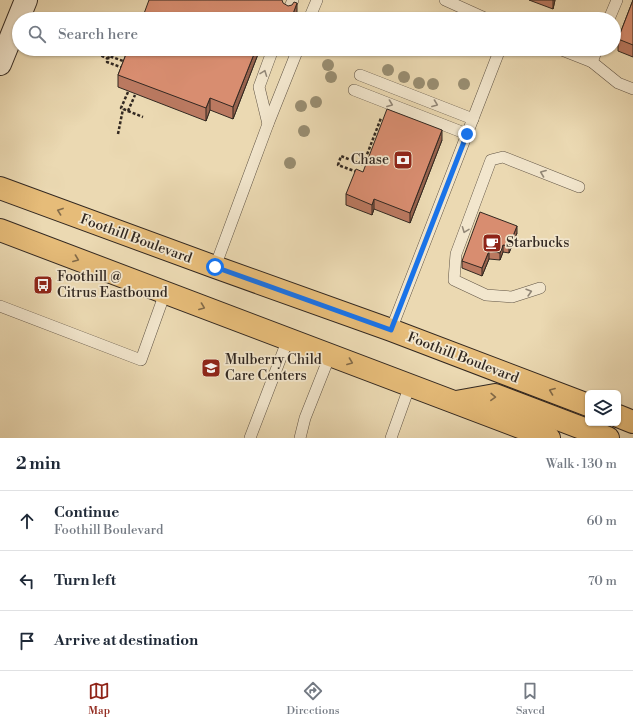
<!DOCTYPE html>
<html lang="en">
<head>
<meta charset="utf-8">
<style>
  :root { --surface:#fff; --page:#f2f2f3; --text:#1f2937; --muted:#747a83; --line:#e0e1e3; --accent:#8f2418 }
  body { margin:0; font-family:"Libre Bodoni",serif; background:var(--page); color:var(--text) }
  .controls { position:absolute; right:12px; bottom:12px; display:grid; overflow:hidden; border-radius:6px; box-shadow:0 1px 3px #0004 }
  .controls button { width:36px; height:36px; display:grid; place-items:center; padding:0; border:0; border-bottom:1px solid var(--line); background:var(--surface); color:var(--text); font:20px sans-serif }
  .stop { position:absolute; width:12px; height:12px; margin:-9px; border:3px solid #1a73e8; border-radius:50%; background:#fff }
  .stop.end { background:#1a73e8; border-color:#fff; box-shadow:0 1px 4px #0008 }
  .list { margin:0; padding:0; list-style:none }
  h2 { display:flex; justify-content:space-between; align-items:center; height:52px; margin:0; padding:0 16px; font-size:17px }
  h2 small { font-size:13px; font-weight:400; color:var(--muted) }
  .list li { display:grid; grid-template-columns:26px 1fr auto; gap:12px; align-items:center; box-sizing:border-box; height:60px; padding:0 16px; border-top:1px solid var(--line) }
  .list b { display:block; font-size:15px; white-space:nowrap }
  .list p { margin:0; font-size:13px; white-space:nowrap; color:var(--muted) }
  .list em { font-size:13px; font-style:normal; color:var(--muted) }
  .icon { flex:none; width:22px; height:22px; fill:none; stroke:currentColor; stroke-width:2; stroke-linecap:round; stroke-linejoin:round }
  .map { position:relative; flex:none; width:633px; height:438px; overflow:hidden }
  .search { position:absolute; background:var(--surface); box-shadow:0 1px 3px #0004; left:12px; right:12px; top:12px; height:44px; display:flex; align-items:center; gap:10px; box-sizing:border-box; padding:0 14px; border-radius:22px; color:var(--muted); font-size:15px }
  .sheet { height:232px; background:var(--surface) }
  nav { display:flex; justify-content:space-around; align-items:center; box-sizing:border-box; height:56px; border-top:1px solid var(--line); background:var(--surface); font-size:11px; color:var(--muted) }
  nav a { display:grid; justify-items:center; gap:2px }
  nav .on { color:var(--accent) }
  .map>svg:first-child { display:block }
</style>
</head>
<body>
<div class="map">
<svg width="633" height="438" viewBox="0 0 633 438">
  <rect width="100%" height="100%" fill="#ebd9b2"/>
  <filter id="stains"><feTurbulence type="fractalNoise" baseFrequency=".005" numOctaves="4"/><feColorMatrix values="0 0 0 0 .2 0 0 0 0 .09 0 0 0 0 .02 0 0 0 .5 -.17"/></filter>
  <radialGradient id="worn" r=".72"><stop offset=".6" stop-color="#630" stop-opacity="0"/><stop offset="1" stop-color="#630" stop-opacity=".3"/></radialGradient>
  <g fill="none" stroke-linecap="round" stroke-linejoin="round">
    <defs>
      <g id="service">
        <polyline points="445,0 487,19"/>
        <polyline points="288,11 293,0"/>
        <polyline points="309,19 317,0"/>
        <polyline points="609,19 617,0"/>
        <polyline points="559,49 592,62 597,49"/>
        <polyline points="592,62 618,83 633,89"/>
        <polyline points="360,75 473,119"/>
        <polyline points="354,90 467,134"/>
        <polyline points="268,124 259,87 273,49"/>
        <polyline points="215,267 268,124 298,49"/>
        <polyline points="540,288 512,297 486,295 454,280 456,254 491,160 503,157 579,187"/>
        <polyline points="0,306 141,360 165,293"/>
        <polyline points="391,330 500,49"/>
        <polyline points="250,438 288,339"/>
        <polyline points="300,438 305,418 330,355"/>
        <polyline points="391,438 410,385"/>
      </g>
      <polyline id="secondary" points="0,64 26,0"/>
      <g id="primary">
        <polyline points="0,188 215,267 391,330 588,405"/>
        <polyline points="0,230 549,438"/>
        <polyline points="456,402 495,395 608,438"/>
        <polyline points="618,416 633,422"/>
      </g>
    </defs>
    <use href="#service" stroke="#605445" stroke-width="12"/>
    <use href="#secondary" stroke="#322821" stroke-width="24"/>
    <use href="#primary" stroke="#322821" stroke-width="24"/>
    <g stroke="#322821" stroke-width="2.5" stroke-dasharray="3 2" stroke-linecap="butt">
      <polyline points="88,49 108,59"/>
      <polyline points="123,68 107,62 109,56 126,62"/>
      <polyline points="128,92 121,108 128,111 135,95"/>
      <polyline points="128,111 143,117"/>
      <polyline points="118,134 123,109"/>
      <polyline points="357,172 338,165 341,156 363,165 381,118"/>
    </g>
    <use href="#service" stroke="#f2e6cd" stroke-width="11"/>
    <use href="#secondary" stroke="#f2e6cd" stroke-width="22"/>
    <use href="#primary" stroke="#e6bc79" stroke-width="22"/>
  </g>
  <g fill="#988d71">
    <circle cx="328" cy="65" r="6"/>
    <circle cx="388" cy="70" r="6"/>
    <circle cx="331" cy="77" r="6"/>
    <circle cx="404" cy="77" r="6"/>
    <circle cx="419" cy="83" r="6"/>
    <circle cx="433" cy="84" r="6"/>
    <circle cx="464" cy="84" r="6"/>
    <circle cx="316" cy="102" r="6"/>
    <circle cx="301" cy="106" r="6"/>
    <circle cx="304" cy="131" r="6"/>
    <circle cx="290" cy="163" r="6"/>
  </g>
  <g fill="#ba7960" stroke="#322821">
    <polygon points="529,0 555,0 553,9"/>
    <polygon points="633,0 633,57 618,51 618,39"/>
    <polygon points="128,49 260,49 233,119 210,110 206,121 118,87 118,75"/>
    <polygon points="442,140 410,223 374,209 372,215 346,205 346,194 363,172"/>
    <polygon points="517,233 509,253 503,252 500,260 489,259 482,276 462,268 462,261"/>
  </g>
  <g fill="#97634e" stroke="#322821">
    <polygon points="553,0 555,0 553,9"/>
    <polygon points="297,3 297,15 296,19 291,19"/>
    <polygon points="256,49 260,49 233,119 233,107"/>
    <polygon points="210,98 210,110 206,121 206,108"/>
    <polygon points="442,130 442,140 410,223 410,213"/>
    <polygon points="374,199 374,209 372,215 372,205"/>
    <polygon points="517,226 517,233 509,253 509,246"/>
    <polygon points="503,245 503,252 500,260 500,253"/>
    <polygon points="489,251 489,259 482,276 482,268"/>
  </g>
  <g fill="#d88d70" stroke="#322821">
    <polygon points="149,0 282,0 283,3 288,6 292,5 294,2 297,3 291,19 142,19"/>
    <polygon points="633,0 633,45 618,39"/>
    <polygon points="128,49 256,49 233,107 210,98 206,108 118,75"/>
    <polygon points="387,109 442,130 410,213 374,199 372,205 346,194 356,169 363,172"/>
    <polygon points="480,212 517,226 509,246 503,245 500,253 489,251 482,268 462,261"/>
  </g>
  <defs><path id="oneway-chevron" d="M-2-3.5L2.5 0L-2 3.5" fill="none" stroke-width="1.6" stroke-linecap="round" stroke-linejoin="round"/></defs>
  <g stroke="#928777">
    <use href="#oneway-chevron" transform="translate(264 73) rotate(-69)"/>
    <use href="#oneway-chevron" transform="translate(390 104) rotate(21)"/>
    <use href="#oneway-chevron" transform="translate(435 104) rotate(21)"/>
    <use href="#oneway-chevron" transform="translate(543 173) rotate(-159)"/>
    <use href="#oneway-chevron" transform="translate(465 230) rotate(111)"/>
    <use href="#oneway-chevron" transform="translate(529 292) rotate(-16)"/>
  </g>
  <g stroke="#836b49">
    <use href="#oneway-chevron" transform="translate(60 211) rotate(-160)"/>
    <use href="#oneway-chevron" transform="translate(76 259) rotate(21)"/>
    <use href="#oneway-chevron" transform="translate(202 307) rotate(21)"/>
    <use href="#oneway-chevron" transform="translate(350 362) rotate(21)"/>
    <use href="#oneway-chevron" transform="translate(552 391) rotate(-159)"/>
    <use href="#oneway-chevron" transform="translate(493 397) rotate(2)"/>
  </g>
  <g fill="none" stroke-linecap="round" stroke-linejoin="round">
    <polyline stroke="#1a73e8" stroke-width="5" points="215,267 391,330 467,134"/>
  </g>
  <defs>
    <symbol id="bank-square" viewBox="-11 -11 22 22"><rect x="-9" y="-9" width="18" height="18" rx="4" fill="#8f2418" stroke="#f2e6cd"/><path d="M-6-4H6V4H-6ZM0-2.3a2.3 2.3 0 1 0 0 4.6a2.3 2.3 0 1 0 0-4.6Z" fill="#fff"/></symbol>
    <symbol id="cafe-square" viewBox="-11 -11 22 22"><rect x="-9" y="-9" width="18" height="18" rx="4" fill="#8f2418" stroke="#f2e6cd"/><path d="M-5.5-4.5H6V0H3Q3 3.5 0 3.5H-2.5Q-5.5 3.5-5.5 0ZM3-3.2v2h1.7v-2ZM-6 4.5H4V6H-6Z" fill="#fff"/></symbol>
    <symbol id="bus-square" viewBox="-11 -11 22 22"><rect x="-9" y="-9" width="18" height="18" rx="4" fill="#8f2418" stroke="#f2e6cd"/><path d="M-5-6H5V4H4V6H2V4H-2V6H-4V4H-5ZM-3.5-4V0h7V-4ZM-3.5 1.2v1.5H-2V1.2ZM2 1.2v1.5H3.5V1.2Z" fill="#fff"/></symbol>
    <symbol id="school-square" viewBox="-11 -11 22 22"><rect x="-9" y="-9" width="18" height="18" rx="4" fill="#8f2418" stroke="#f2e6cd"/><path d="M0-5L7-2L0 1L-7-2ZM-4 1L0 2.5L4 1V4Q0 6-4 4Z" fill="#fff"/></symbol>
  </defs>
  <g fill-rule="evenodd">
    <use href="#bank-square" x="392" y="149" width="22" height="22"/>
    <use href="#cafe-square" x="481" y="232" width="22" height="22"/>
    <use href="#bus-square" x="32" y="274" width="22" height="22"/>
    <use href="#school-square" x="200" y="357" width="22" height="22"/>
  </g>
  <g text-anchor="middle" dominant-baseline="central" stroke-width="3.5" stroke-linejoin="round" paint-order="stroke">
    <g font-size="14" fill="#322821" stroke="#f2e6cd" text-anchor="start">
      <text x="389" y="160" text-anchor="end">Chase</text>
      <text x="506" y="243">Starbucks</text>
      <text x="57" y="277">Foothill @<tspan x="57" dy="16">Citrus Eastbound</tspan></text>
      <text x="225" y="360">Mulberry Child<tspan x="225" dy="16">Care Centers</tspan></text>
    </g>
    <g font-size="14" fill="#322821" stroke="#f2e6cd">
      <text transform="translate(136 239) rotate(20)">Foothill Boulevard</text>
      <text transform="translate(463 358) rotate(21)">Foothill Boulevard</text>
    </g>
  </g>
  <rect width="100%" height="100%" filter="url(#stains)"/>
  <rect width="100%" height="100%" fill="url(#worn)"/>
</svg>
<div class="controls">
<button><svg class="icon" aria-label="layers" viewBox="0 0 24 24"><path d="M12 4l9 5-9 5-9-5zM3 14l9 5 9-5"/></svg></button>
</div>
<div class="stop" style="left:215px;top:267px"></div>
<div class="stop end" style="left:467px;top:134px"></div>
<div class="search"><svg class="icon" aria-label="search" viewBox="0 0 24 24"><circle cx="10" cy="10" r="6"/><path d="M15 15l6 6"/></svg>Search here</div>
</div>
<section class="sheet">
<h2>2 min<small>Walk · 130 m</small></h2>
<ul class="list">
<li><svg class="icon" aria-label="ahead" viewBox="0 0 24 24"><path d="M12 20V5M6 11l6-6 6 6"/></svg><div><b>Continue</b><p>Foothill Boulevard</p></div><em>60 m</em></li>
<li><svg class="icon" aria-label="left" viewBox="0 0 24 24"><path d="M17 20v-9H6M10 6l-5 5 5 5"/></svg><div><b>Turn left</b></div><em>70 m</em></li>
<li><svg class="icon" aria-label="arrive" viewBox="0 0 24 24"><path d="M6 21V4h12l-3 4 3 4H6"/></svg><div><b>Arrive at destination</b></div></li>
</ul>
</section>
<nav>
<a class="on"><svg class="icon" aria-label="map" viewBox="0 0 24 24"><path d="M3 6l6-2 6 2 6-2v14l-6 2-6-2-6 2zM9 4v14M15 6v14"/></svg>Map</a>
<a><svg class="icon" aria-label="directions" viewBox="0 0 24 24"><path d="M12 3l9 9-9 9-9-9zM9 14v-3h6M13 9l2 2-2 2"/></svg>Directions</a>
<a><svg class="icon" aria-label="saved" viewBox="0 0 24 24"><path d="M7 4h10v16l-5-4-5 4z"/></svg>Saved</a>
</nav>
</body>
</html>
